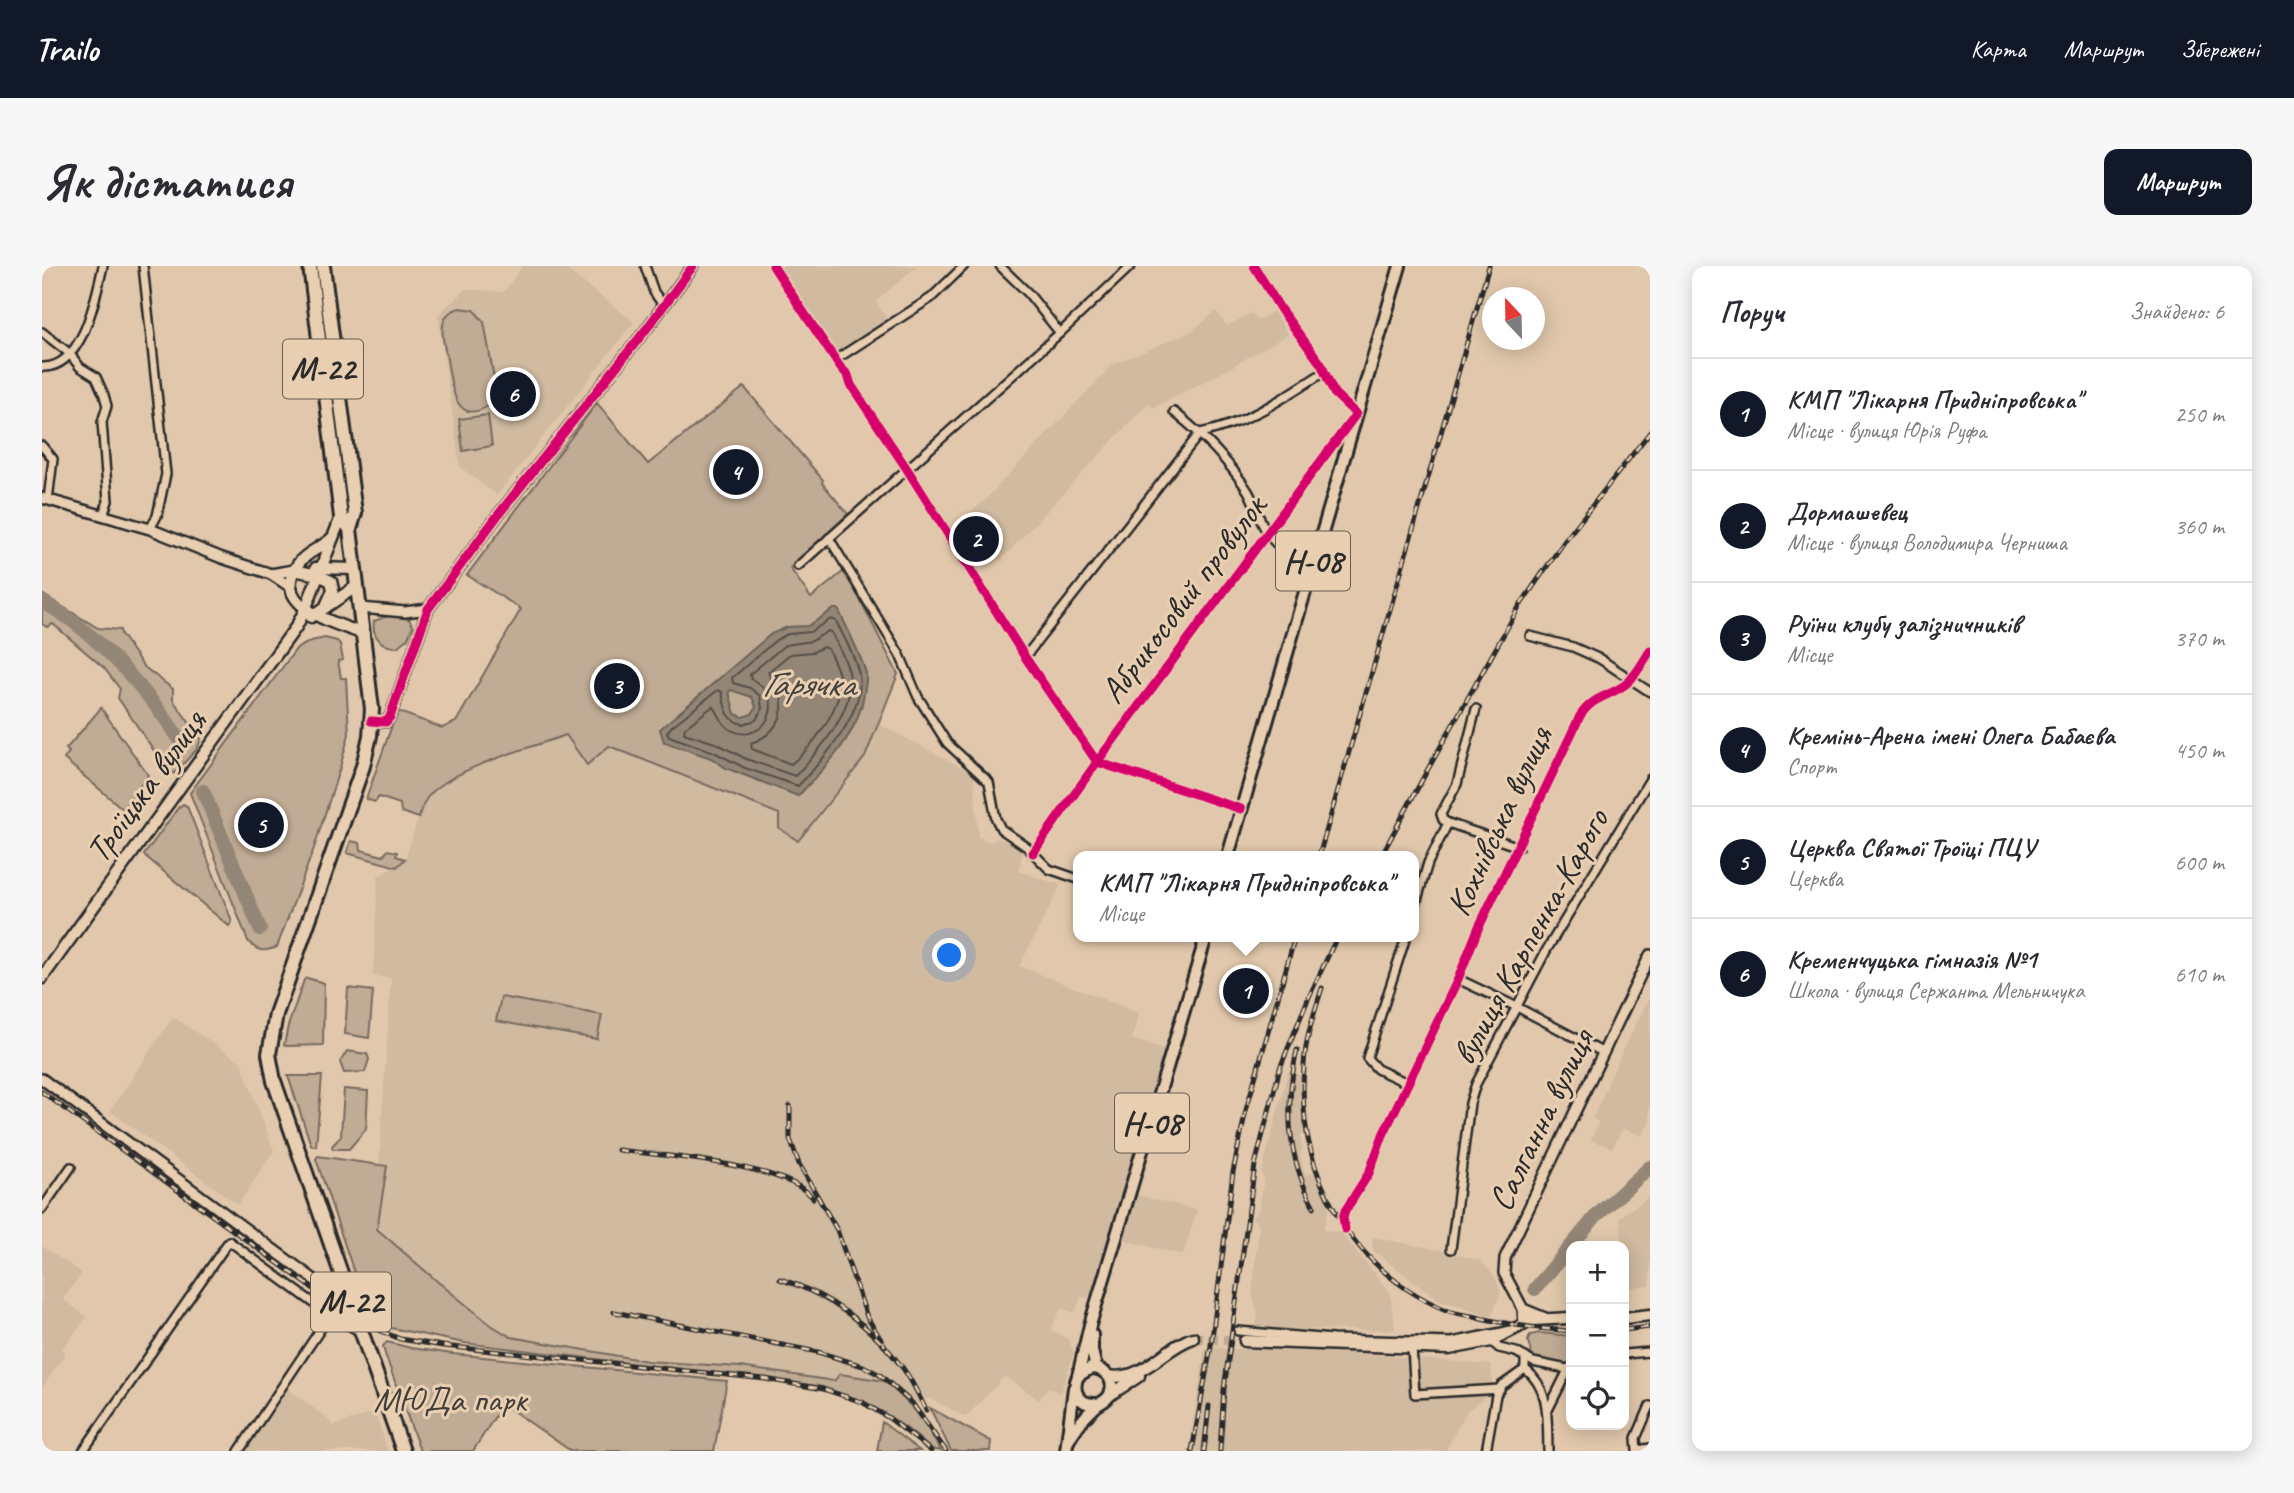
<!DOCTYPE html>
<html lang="uk">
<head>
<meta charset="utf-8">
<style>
  :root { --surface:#fff; --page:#f7f7f7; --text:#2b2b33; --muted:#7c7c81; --line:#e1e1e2; --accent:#111827 }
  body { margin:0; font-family:Caveat,sans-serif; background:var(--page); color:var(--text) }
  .controls { position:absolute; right:21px; bottom:21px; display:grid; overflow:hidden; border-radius:14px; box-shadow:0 4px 18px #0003 }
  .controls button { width:63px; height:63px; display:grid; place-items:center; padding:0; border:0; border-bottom:2px solid var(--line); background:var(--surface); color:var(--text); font:35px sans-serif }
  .compass { position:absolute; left:1440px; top:21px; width:63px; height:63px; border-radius:50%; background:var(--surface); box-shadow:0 4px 18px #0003; rotate:338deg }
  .you { position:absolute; left:908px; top:690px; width:24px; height:24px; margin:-18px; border:5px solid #fff; border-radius:50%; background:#1a73e8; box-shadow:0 0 0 10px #1a73e833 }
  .badge { display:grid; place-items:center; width:46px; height:46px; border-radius:50%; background:var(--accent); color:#fff; font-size:23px; font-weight:700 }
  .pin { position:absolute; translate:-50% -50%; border:4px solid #fff; box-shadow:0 2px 7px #0006 }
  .popup { position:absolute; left:1031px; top:585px; width:346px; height:91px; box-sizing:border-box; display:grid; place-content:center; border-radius:14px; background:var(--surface); filter:drop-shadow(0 2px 5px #0005); font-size:23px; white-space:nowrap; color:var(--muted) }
  .popup b { font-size:26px; color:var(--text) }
  .popup::after { content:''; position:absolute; left:50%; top:100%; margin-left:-14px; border:14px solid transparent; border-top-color:var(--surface) }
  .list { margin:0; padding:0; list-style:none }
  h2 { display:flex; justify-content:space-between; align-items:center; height:91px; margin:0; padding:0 28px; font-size:30px }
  h2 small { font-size:23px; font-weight:400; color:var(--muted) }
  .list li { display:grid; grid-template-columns:46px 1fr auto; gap:21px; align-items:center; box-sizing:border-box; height:112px; padding:0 28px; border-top:2px solid var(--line) }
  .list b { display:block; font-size:26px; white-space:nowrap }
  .list p { margin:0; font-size:23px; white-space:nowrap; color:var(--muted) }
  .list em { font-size:23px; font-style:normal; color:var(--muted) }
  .icon { flex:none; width:38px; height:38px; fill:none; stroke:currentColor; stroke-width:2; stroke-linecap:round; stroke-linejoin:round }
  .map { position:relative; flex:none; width:1608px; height:1185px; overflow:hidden; border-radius:14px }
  header { display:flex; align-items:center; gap:42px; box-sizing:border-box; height:98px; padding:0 35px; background:var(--accent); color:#fff }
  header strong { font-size:33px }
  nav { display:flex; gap:38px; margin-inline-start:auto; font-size:24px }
  .intro { display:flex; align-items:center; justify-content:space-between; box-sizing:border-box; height:168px; padding:0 42px }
  h1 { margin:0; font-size:49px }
  .button { padding:18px 32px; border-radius:14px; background:var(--accent); color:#fff; font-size:24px; font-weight:700 }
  main { display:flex; gap:42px; padding:0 42px }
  aside { flex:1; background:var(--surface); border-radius:14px; box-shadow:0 4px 18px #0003 }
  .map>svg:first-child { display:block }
</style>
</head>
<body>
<header>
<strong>Trailo</strong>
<nav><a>Карта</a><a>Маршрут</a><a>Збережені</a></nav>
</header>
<div class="intro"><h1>Як дістатися</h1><a class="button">Маршрут</a></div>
<main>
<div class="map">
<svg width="1608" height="1185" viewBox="0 0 1608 1185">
  <rect width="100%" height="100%" fill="#e1c8ac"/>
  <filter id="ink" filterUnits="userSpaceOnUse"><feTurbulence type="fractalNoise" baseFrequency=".0143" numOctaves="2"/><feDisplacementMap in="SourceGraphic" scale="14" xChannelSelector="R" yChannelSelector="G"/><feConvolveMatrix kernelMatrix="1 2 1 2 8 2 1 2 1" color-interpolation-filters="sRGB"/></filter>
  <g filter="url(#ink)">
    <g fill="#d0baa0">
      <polygon points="480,0 520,0 592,56 455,229 418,201 396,49 424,23 462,26"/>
      <polygon points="736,0 875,0 834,35 847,56 796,89"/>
      <polygon points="1174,45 1185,60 1210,47 1215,55 1232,45 1246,68 1179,107 1111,142 1106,137 960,293 939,299 912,260 941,236 1070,99 1150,65"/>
      <polygon points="837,458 932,508 936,571 950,576 955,572 982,581 976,605 1019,619 977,700 1097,747 1090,773 1122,783 1049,1029 1044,1032 1040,1030 1032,1047 1019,1042 1009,1064 1026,1073 1032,1086 1019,1127 1005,1122 997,1134 963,1110 924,1151 886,1132 871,1140 841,1114 798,1108 790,1114 697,1100 605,1095 469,1071 460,1066 396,1016 334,960 345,901 337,899 349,712 331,710 336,610 362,596 382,534 392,525 421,506 524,469 545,499 567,480 737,548 823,491"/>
      <polygon points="1608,730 1608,855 1599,870 1581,862 1570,882 1549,874 1557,856 1551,852 1574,799"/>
      <polygon points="131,751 199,796 232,885 196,939 68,845"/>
      <polygon points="1246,806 1259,809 1258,840 1262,869 1258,870 1261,884 1257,886 1263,909 1273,907 1287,941 1281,964 1299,967 1348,1026 1353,1064 1214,1063 1216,1048 1210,1028 1217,959 1210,952 1217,944 1222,912 1219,909"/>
      <polygon points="1095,929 1155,944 1141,989 1082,974"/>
      <polygon points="1608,930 1608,1020 1583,1023 1578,951"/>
      <polygon points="1330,971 1408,986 1439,995 1453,1011 1459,1027 1449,1050 1396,1033 1331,985"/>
      <polygon points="0,980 40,1007 21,1033 45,1051 20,1083 24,1086 0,1122"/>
      <polygon points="1163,1082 1313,1087 1449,1099 1451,1125 1425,1145 1403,1185 1147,1185"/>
      <polygon points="246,1123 281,1149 292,1160 333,1146 346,1185 204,1185"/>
    </g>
    <g fill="#c0ab94" stroke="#766b60" stroke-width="2">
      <path d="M418 42 432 44 442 56 454 124 449 138C412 164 409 117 405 93 403 82 398 66 402 55 404 48 410 44 418 42Z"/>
      <path d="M702 121 781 214 780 217 806 248 748 302 769 332 803 304 856 408 823 491 756 575 737 562V548L567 480 545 499 524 469C488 482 408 502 385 532 381 537 379 545 377 552L359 546 358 538 337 531 333 536 324 533 355 445 400 462 414 456 479 343 425 309 555 137 606 198Z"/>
      <polygon points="446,149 450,180 421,185 417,153"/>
      <polygon points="0,328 56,362 78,364 79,368 101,400 131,423 131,434 159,473 155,483 132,508 123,495 117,492 76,432 78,423 62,402 11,358 5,361 0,358"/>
      <path d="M348 349 367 353 371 360 366 372 355 381C340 382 329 369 332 355Z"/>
      <path d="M283 372 295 375 298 378 301 394 296 395 299 412H304L307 468 299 498 272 582 235 681C222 686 215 686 206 675L148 527 254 383 269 375Z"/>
      <polygon points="59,442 106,509 81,543 22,493 27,486 24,483"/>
      <polygon points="141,538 145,540 186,645 190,656 187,660 102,589 136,542"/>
      <polygon points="309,575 318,577 319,584 341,590 346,584 355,586 354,590 363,593 355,601 305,587"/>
      <polygon points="265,712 282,717 281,779 245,780 242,779 246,760 262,714"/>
      <polygon points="306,722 331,725 327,772 303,768"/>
      <polygon points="459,731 560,749 555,773 454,755"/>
      <polygon points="305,785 325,788 327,793 323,806 302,807 298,796"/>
      <polygon points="246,810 280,810 274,880 270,880 268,876"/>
      <polygon points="302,823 326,825 324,863 307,883 291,883 290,880 299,870"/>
      <path d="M276 890 345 900 335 963 396 1016 449 1059 469 1071 605 1095 698 1101 792 1115 798 1108 843 1115 877 1148 899 1185C887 1185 882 1176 873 1169 843 1145 812 1131 776 1120L422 1077 349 1062 328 1054 274 893Z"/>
      <polygon points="1498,1067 1529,1070 1529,1098 1523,1101 1491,1095 1486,1075 1488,1069"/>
      <polygon points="345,1076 369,1082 411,1088 685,1115 672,1185 529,1185 461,1138 431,1185 378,1185 343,1088 341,1080"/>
      <polygon points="888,1142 949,1175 948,1185 909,1185"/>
      <polygon points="840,1156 878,1185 835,1185"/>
    </g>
    <path fill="#948676" stroke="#6a6258" stroke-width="2" fill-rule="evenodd" d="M792 343H796C806 364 817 385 824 407 825 413 823 421 822 428 816 470 784 500 756 530L684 502 669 492 622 476 618 463 729 368 745 361 766 360ZM689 424 710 431 714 441 710 448 701 451 693 448 687 426Z"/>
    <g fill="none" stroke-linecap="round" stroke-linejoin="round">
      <g stroke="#554f49" stroke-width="2">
        <path d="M789 353 794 355C802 372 814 391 817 409 824 447 779 496 756 520L703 502 672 486 627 470 625 466 630 460 676 424 680 426C683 441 684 455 701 458L714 454 720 443 718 430 708 422 691 417 690 412 734 374 746 368 768 366Z"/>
        <path d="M786 365 790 367C796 381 807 398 808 412 811 448 776 486 753 510L704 493 676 478 642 467 643 462 671 440C677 446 678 456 686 462 718 484 751 434 709 413L708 408 743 379 770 375Z"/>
        <path d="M781 381 786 383C790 392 797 404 798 414 800 442 770 482 749 498L710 483 709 477C731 470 747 449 737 425 734 418 728 413 726 406L748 388 771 386Z"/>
      </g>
      <g stroke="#948676" stroke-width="14">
        <path d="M0 336C52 362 109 429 140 477"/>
        <polyline points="161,525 218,663"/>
        <polyline points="1493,1023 1554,950 1608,901"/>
      </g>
      <polyline stroke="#bda992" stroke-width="10" stroke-dasharray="10 5" stroke-linecap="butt" points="1151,1072 1203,1075"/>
      <defs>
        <g id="minor">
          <polyline points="101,0 124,208 115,250 108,263"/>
          <polyline points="603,0 612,26 621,39"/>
          <polyline points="731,0 798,101 806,109 809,119 865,203 983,391 1055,496 1199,543"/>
          <polyline points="958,0 986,27 1018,67"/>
          <polyline points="0,66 27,87 38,101 54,111 62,129 65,140 60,156 66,235 61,250"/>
          <polyline points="793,94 889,32 922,0"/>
          <path d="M0 101C41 103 54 30 61 0"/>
          <path d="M1132 146C1160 168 1186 194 1206 225 1214 239 1217 256 1227 269 1237 284 1255 293 1269 302"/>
          <polyline points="0,180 11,193 6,234"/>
          <polyline points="787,272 858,389 876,431 905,477 947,516 954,553 959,563 985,581 1007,603 1036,613"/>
          <polyline points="756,300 1018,67 1089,0"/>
          <polyline points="1488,370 1531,381 1558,393 1608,426"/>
          <path d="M983 391 1158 167C1205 158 1243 131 1282 106"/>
          <polyline points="1406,557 1477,581"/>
          <polyline points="991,587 1055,496 1314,148 1292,127 1279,98 1239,44 1212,0"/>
          <polyline points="1372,644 1386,597 1406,557 1401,554 1399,548 1415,518 1434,443"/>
          <polyline points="1364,671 1325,792 1335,803 1365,817"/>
          <polyline points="1416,713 1475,741 1562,787"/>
          <polyline points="0,943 29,901"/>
          <path d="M1303 963 1301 952 1303 945 1327 907 1341 869 1416 713 1436 663 1538 450C1552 429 1567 431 1584 418 1594 410 1601 396 1608 385"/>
          <polyline points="1409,983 1428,837 1434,818 1504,685 1608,513"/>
          <polyline points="1196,1065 1291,1073 1410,1076 1465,1065"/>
          <polyline points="1449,1075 1457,1082 1474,1086 1491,1096 1525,1103"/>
          <polyline points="1370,1082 1373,1128 1458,1123"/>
          <polyline points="1582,1088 1608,1086"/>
          <path d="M1483 1103C1509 1123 1505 1154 1506 1185"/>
          <polyline points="1506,1144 1527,1102"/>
          <polyline points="1596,1184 1608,1182"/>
          <polyline points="41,1185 187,975 288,1049 319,1066"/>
          <polyline points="197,1185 288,1049"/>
          <polyline points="1444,1185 1454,1129 1459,1120 1483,1103 1483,1091"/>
          <polyline points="1595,1185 1594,1172 1608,1140"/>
        </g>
        <g id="tertiary">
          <polyline points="0,232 108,263 180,292 229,308 250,322"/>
          <polyline points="229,308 252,304"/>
          <polyline points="318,342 363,346 386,343"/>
          <polyline points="329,455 344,456 348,451 386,343 456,249 606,61 651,0"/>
          <polyline points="0,813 297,1032 307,1029"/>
          <polyline points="1481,1043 1503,1052"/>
          <polyline points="1482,1059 1481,1043 1462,1007 1463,992 1608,689"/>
        </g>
        <g id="secondary">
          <path d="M290 272C280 282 264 286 256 298 226 340 295 358 322 368"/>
          <polyline points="274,302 313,303"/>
          <polyline points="252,304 276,309 289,315 291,324 283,342"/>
          <polyline points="269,351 315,320"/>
          <polyline points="0,712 254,361 263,344 299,251"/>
          <polyline points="1582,1052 1608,1049"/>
          <polyline points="1203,1075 1407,1083 1449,1075 1490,1054 1529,1052"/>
          <path d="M1067 1110C1101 1116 1122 1081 1151 1072"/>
          <polyline points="1068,1129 1097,1110"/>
        </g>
        <g id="primary">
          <polyline points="1186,590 1358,0"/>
          <polyline points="1050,1069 1050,1085 1054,1102"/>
          <polyline points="1036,1110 1048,1059 1164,671"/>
          <path d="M1025 1177C1032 1164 1041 1152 1052 1142 1057 1136 1065 1136 1068 1128 1074 1114 1063 1102 1049 1102L1036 1110C1029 1125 1037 1139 1054 1138"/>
          <polyline points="1024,1185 1032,1122"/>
        </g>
        <g id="trunk">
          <polyline points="268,0 299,251 308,263"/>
          <polyline points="281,0 313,247 308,263 330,443 328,470 321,500 234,748 227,788 232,815 361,1185"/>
        </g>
      </defs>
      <use href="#minor" stroke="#2b2b2b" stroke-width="12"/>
      <use href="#tertiary" stroke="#2b2b2b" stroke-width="14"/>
      <use href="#secondary" stroke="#2b2b2b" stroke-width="15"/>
      <use href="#primary" stroke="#2b2b2b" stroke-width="16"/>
      <use href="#trunk" stroke="#2b2b2b" stroke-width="18"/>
      <use href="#minor" stroke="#e9cfb1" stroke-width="7"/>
      <use href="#tertiary" stroke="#e9cfb1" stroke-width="9"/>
      <use href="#secondary" stroke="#e9cfb1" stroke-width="10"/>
      <use href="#primary" stroke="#e9cfb1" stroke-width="10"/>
      <use href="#trunk" stroke="#e9cfb1" stroke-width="12"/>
      <defs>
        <g id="rail">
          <polyline points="1277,590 1447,0"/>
          <polyline points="1339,590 1386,503 1477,341 1524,273 1608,166"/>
          <path d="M1280 722C1272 748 1263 773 1262 800 1254 905 1306 1002 1404 1044 1414 1048 1425 1049 1435 1051 1467 1059 1497 1063 1529 1065"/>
          <path d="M1255 784C1243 841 1244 889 1272 941"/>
          <polyline points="0,826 316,1055 358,1073 401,1080 723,1113 781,1123 820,1136 847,1152 889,1185"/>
          <polyline points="748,840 748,873 757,898 795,964 825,1051 843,1080"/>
          <path d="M576 884C620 890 744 898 771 932"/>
          <path d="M738 1013C787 1028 830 1061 860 1101 870 1114 877 1130 884 1144"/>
          <polyline points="572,1046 776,1086 821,1100 838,1109 870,1137 904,1185"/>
          <polyline points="1582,1064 1608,1061"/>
          <polyline points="1150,1185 1169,1080 1191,906 1204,844 1253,671"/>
          <polyline points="1162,1185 1167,1140"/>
          <polyline points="1178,1185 1182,1123 1213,899 1238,802 1266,733 1295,671"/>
        </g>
      </defs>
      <use href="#rail" stroke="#2b2b2b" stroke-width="5"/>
      <use href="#rail" stroke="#e9cfb1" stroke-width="2.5" stroke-dasharray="8" stroke-linecap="butt"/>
      <defs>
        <g id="cycleway">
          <polyline points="731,0 798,101 806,109 809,119 865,203 983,391 1055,496 1199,543"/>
          <polyline points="329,455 344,456 348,451 386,343 456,249 606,61 651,0"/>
          <polyline points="991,587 1055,496 1314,148 1292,127 1279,98 1239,44 1212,0"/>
          <path d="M1303 963 1301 952 1303 945 1327 907 1341 869 1416 713 1436 663 1538 450C1552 429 1567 431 1584 418 1594 410 1601 396 1608 385"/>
        </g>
      </defs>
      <use href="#cycleway" stroke="#e9cfb1" stroke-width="13"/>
      <use href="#cycleway" stroke="#d6006c" stroke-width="9"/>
    </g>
  </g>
  <g text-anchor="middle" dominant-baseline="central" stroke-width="6" stroke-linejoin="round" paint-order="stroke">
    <g fill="#e9cfb1" stroke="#645c53" stroke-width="2">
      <rect x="241" y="73.5" width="80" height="59" rx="5"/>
      <rect x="1234" y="265.5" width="74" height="59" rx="5"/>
      <rect x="1073" y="827.5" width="74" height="59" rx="5"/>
      <rect x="269" y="1006.5" width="80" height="59" rx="5"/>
    </g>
    <g font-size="33" font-weight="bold" fill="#2b2b2b">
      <text x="281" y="103">М-22</text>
      <text x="1271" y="295">Н-08</text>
      <text x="1110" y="857">Н-08</text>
      <text x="309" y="1036">М-22</text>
    </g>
    <g font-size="35" fill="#2b2b2b" stroke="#e9cfb1">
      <text transform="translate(1141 333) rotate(-53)">Абрикосовий провулок</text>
      <text transform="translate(104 520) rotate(-54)">Троїцька вулиця</text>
      <text transform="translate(1457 555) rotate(-65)">Кохнівська вулиця</text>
      <text transform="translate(1488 671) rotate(-61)">вулиця Карпенка-Карого</text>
      <text transform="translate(1499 854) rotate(-64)">Салганна вулиця</text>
    </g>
    <g font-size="35" fill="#413e3b" stroke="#e9cfb1">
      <text x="408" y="1133">МЮДа парк</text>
    </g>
    <g font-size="37" font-style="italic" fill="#45423e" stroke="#e9cfb1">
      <text x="766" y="417">Гарячка</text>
    </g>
  </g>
</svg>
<div class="controls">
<button>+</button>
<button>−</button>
<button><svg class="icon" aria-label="locate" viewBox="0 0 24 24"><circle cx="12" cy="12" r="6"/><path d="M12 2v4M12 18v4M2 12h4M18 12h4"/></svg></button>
</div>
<svg class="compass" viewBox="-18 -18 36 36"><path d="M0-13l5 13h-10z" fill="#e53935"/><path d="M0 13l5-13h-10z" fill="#7c7c81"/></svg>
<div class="you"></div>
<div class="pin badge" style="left:1204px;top:725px">1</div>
<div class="popup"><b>КМП &quot;Лікарня Придніпровська&quot;</b>Місце</div>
<div class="pin badge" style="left:934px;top:273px">2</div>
<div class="pin badge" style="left:575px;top:420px">3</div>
<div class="pin badge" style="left:694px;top:206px">4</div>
<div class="pin badge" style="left:219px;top:559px">5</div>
<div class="pin badge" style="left:471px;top:128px">6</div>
</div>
<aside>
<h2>Поруч<small>Знайдено: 6</small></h2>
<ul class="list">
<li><span class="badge">1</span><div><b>КМП &quot;Лікарня Придніпровська&quot;</b><p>Місце · вулиця Юрія Руфа</p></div><em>250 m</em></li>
<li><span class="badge">2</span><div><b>Дормашевец</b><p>Місце · вулиця Володимира Черниша</p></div><em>360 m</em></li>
<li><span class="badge">3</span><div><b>Руїни клубу залізничників</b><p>Місце</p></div><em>370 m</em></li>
<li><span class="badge">4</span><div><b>Кремінь-Арена імені Олега Бабаєва</b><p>Спорт</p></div><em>450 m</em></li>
<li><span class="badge">5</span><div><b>Церква Святої Троїці ПЦУ</b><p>Церква</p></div><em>600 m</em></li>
<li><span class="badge">6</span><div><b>Кременчуцька гімназія №1</b><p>Школа · вулиця Сержанта Мельничука</p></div><em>610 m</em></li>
</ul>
</aside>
</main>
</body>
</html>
